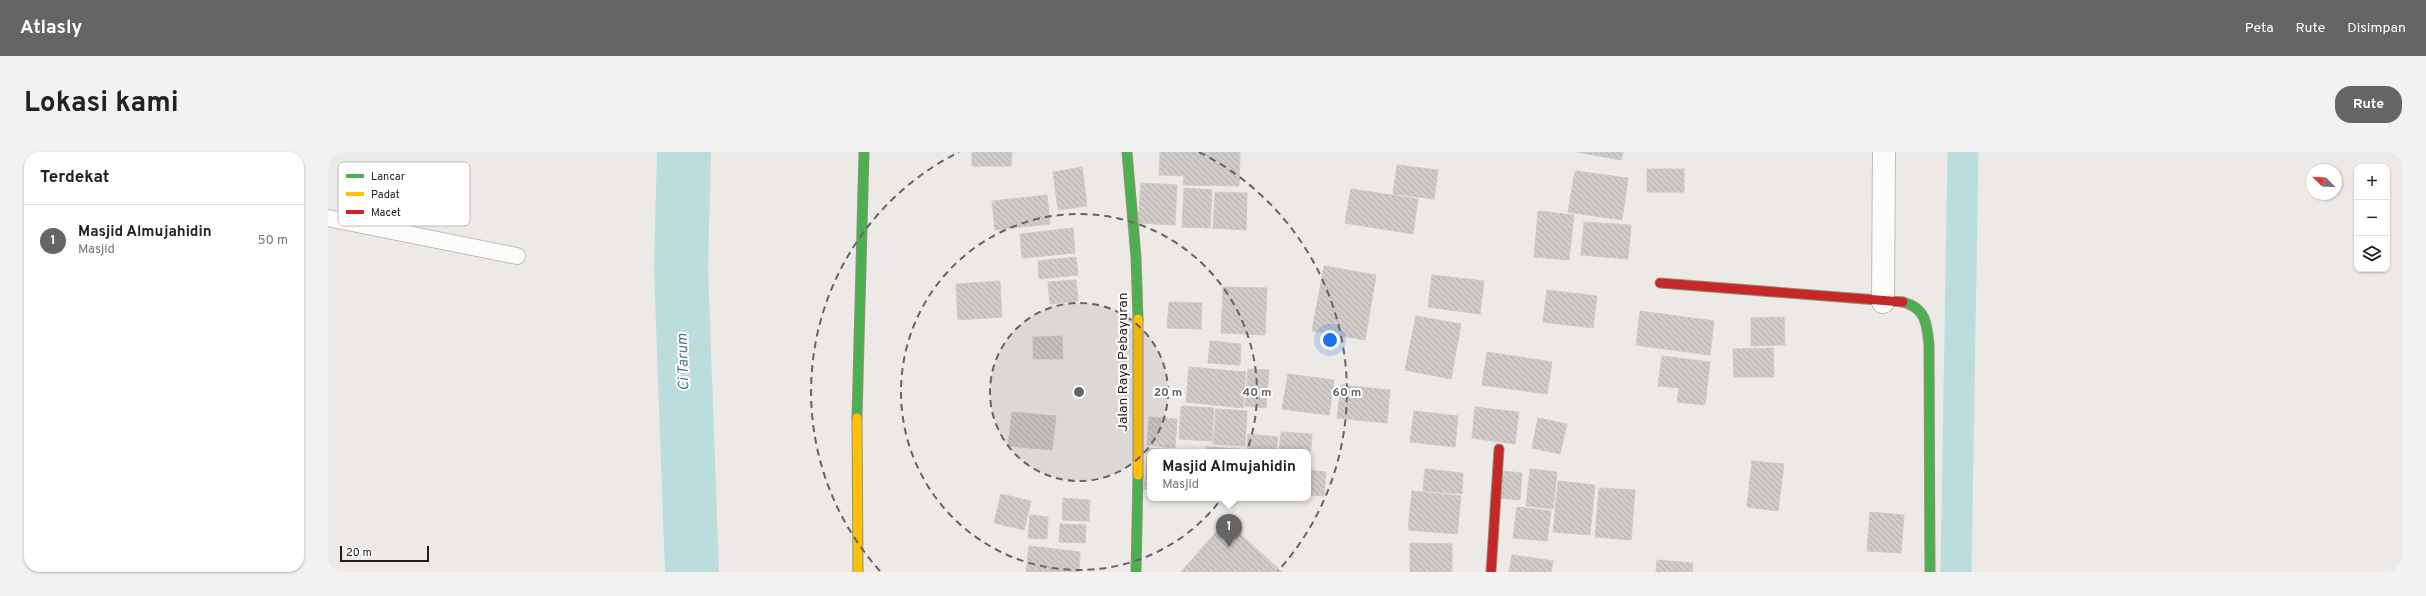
<!DOCTYPE html>
<html lang="id">
<head>
<meta charset="utf-8">
<style>
  :root { --surface:#fff; --page:#f2f2f2; --text:#222; --muted:#767676; --line:#e0e0e0; --accent:#666564 }
  body { margin:0; font-family:Overpass,sans-serif; background:var(--page); color:var(--text) }
  .controls { position:absolute; right:12px; top:12px; display:grid; overflow:hidden; border-radius:8px; box-shadow:0 1px 3px #0004 }
  .controls button { width:36px; height:36px; display:grid; place-items:center; padding:0; border:0; border-bottom:1px solid var(--line); background:var(--surface); color:var(--text); font:20px sans-serif }
  .compass { position:absolute; left:1978px; top:12px; width:36px; height:36px; border-radius:50%; background:var(--surface); box-shadow:0 1px 3px #0004; rotate:294deg }
  .scale { position:absolute; left:12px; bottom:10px; width:89px; box-sizing:border-box; padding-left:4px; border:2px solid #1e1e1e; border-top:0; font-size:11px; line-height:14px; white-space:nowrap; color:#1e1e1e; -webkit-text-stroke:3px #fff; paint-order:stroke }
  .you { position:absolute; left:1002px; top:188px; width:14px; height:14px; margin:-10px; border:3px solid #fff; border-radius:50%; background:#1a73e8; box-shadow:0 0 0 6px #1a73e833 }
  .badge { display:grid; place-items:center; width:26px; height:26px; border-radius:50%; background:var(--accent); color:#fff; font-size:13px; font-weight:700 }
  .pin { position:absolute; translate:-50% -33px; filter:drop-shadow(0 1px 2px #0008) }
  .pin::after { content:''; position:absolute; top:21px; width:14px; height:12px; background:inherit; clip-path:polygon(0 0,100% 0,50% 100%) }
  .popup { position:absolute; left:819px; top:297px; width:164px; height:52px; box-sizing:border-box; display:grid; place-content:center; border-radius:8px; background:var(--surface); filter:drop-shadow(0 1px 3px #0005); font-size:13px; white-space:nowrap; color:var(--muted) }
  .popup b { font-size:15px; color:var(--text) }
  .popup::after { content:''; position:absolute; left:50%; top:100%; margin-left:-8px; border:8px solid transparent; border-top-color:var(--surface) }
  .list { margin:0; padding:0; list-style:none }
  h2 { display:flex; justify-content:space-between; align-items:center; height:52px; margin:0; padding:0 16px; font-size:17px }
  h2 small { font-size:13px; font-weight:400; color:var(--muted) }
  .list li { display:grid; grid-template-columns:26px 1fr auto; gap:12px; align-items:center; box-sizing:border-box; height:72px; padding:0 16px; border-top:1px solid var(--line) }
  .list b { display:block; font-size:15px; white-space:nowrap }
  .list p { margin:0; font-size:13px; white-space:nowrap; color:var(--muted) }
  .list em { font-size:13px; font-style:normal; color:var(--muted) }
  .icon { flex:none; width:22px; height:22px; fill:none; stroke:currentColor; stroke-width:2; stroke-linecap:round; stroke-linejoin:round }
  .map { position:relative; flex:none; width:2074px; height:420px; overflow:hidden; border-radius:16px }
  header { display:flex; align-items:center; gap:24px; box-sizing:border-box; height:56px; padding:0 20px; background:var(--accent); color:#fff }
  header strong { font-size:19px }
  nav { display:flex; gap:22px; margin-inline-start:auto; font-size:14px }
  .intro { display:flex; align-items:center; justify-content:space-between; box-sizing:border-box; height:96px; padding:0 24px }
  h1 { margin:0; font-size:28px }
  .button { padding:10px 18px; border-radius:16px; background:var(--accent); color:#fff; font-size:14px; font-weight:700 }
  main { display:flex; gap:24px; padding:0 24px }
  aside { flex:1; background:var(--surface); border-radius:16px; box-shadow:0 1px 3px #0004 }
  .map>svg:first-child { display:block }
</style>
</head>
<body>
<header>
<strong>Atlasly</strong>
<nav><a>Peta</a><a>Rute</a><a>Disimpan</a></nav>
</header>
<div class="intro"><h1>Lokasi kami</h1><a class="button">Rute</a></div>
<main>
<aside>
<h2>Terdekat<small></small></h2>
<ul class="list">
<li><span class="badge">1</span><div><b>Masjid Almujahidin</b><p>Masjid</p></div><em>50 m</em></li>
</ul>
</aside>
<div class="map">
<svg width="2074" height="420" viewBox="0 0 2074 420">
  <defs>
    <pattern id="building-back-hatch" width="6" height="6" patternUnits="userSpaceOnUse"><rect width="6" height="6" fill="#cfcbc9"/><path d="M-1 5l2 2M0 0l6 6M5-1l2 2" fill="none" stroke="#b1aeac"/></pattern>
  </defs>
  <rect width="100%" height="100%" fill="#ece9e6"/>
  <g fill="none" stroke-linecap="round" stroke-linejoin="round">
    <polyline stroke="#bbdedc" stroke-width="31" points="1628,420 1635,0"/>
    <polyline stroke="#bbdedc" stroke-width="54" points="356,0 353,116 364,420"/>
  </g>
  <g fill="url(#building-back-hatch)" stroke="#cfcac8">
    <polygon points="644,0 684,0 683,14 644,14"/>
    <polygon points="832,0 912,0 911,34 855,33 856,24 831,23"/>
    <polygon points="1249,0 1295,0 1293,8"/>
    <polygon points="1069,13 1110,18 1106,47 1065,42"/>
    <polygon points="754,15 759,54 730,58 725,20"/>
    <rect x="1319" y="17" width="37" height="23"/>
    <polygon points="1247,19 1300,26 1294,68 1240,60"/>
    <polygon points="813,31 849,33 847,73 810,71"/>
    <polygon points="856,36 884,38 882,76 854,75"/>
    <polygon points="1023,37 1090,47 1085,82 1017,71"/>
    <polygon points="887,40 919,41 918,78 885,76"/>
    <polygon points="719,43 722,72 667,78 664,49"/>
    <polygon points="1210,59 1246,63 1241,108 1206,105"/>
    <polygon points="1256,70 1303,73 1300,107 1253,103"/>
    <polygon points="745,76 747,101 694,106 692,82"/>
    <polygon points="748,105 750,123 711,127 710,109"/>
    <polygon points="996,114 1048,123 1037,188 984,179"/>
    <polygon points="1104,123 1156,129 1152,162 1100,155"/>
    <polygon points="748,128 750,149 722,152 720,130"/>
    <polygon points="672,129 674,165 630,168 628,132"/>
    <polygon points="895,135 939,136 937,183 893,181"/>
    <polygon points="1219,138 1269,144 1265,176 1215,170"/>
    <polygon points="841,150 874,151 873,177 839,176"/>
    <polygon points="1312,159 1386,169 1382,203 1308,193"/>
    <polygon points="1088,164 1133,172 1123,227 1077,218"/>
    <polygon points="1456,165 1457,193 1423,194 1423,166"/>
    <polygon points="734,184 735,207 705,207 705,185"/>
    <polygon points="882,189 913,192 912,213 880,211"/>
    <polygon points="1445,196 1446,225 1406,225 1405,197"/>
    <polygon points="1159,200 1224,210 1219,242 1154,233"/>
    <polygon points="1334,204 1382,210 1377,253 1349,250 1351,236 1330,234"/>
    <polygon points="861,215 918,220 915,256 858,250"/>
    <polygon points="920,217 941,218 938,256 917,254"/>
    <polygon points="960,222 1006,228 1001,263 954,257"/>
    <polygon points="1013,233 1062,238 1059,271 1009,266"/>
    <polygon points="853,254 886,256 884,289 851,287"/>
    <polygon points="1147,255 1191,260 1187,292 1144,286"/>
    <polygon points="888,257 919,259 917,294 885,292"/>
    <polygon points="1086,259 1130,264 1127,295 1082,290"/>
    <polygon points="684,260 728,264 724,298 680,294"/>
    <polygon points="821,265 849,267 847,296 819,293"/>
    <polygon points="1210,266 1239,272 1232,302 1204,296"/>
    <polygon points="953,280 984,282 981,318 998,320 996,344 980,343 980,300 951,300"/>
    <polygon points="920,282 950,285 948,300 919,300"/>
    <polygon points="879,295 912,297 912,300 878,300"/>
    <polygon points="820,296 875,300 822,300 822,338 816,337"/>
    <polygon points="1424,309 1456,312 1450,359 1419,355"/>
    <polygon points="1097,317 1135,321 1134,342 1095,339"/>
    <polygon points="1202,317 1229,320 1225,357 1198,354"/>
    <polygon points="1175,319 1194,321 1192,348 1172,346"/>
    <polygon points="1230,329 1267,333 1262,383 1225,380"/>
    <polygon points="1271,336 1307,338 1303,388 1267,385"/>
    <polygon points="1084,339 1133,344 1129,382 1080,378"/>
    <polygon points="673,342 703,349 696,378 666,371"/>
    <polygon points="735,346 762,348 761,369 734,368"/>
    <polygon points="1189,355 1223,359 1219,389 1185,386"/>
    <polygon points="1542,360 1576,363 1573,401 1539,399"/>
    <polygon points="702,363 720,365 719,387 700,386"/>
    <polygon points="898,369 954,420 853,420"/>
    <polygon points="732,372 758,373 757,391 731,390"/>
    <polygon points="1082,391 1124,392 1124,420 1082,420"/>
    <polygon points="701,394 752,400 751,420 698,420"/>
    <polygon points="1184,403 1225,409 1223,420 1181,420"/>
    <polygon points="1329,408 1365,411 1364,420 1328,420"/>
  </g>
  <g fill="none" stroke-linecap="round" stroke-linejoin="round">
    <defs>
      <polyline id="lane" points="0,66 189,104"/>
      <polyline id="street" points="1555,150 1556,0"/>
      <g id="fast">
        <polyline points="799,0 808,105 810,167"/>
        <path d="M1575 150C1598 156 1599 172 1601 193L1602 420"/>
        <polyline points="529,266 536,0"/>
        <polyline points="808,420 810,323"/>
      </g>
      <g id="slow">
        <polyline points="529,266 530,420"/>
        <polyline points="810,323 810,167"/>
      </g>
      <g id="jam">
        <polyline points="1332,131 1575,150"/>
        <polyline points="1163,420 1171,297"/>
      </g>
    </defs>
    <use href="#lane" stroke="#bfbebd" stroke-width="18"/>
    <use href="#street" stroke="#bfbebd" stroke-width="24"/>
    <use href="#fast" stroke="#95907f" stroke-width="11"/>
    <use href="#slow" stroke="#95907f" stroke-width="11"/>
    <use href="#jam" stroke="#95907f" stroke-width="11"/>
    <use href="#lane" stroke="#fcfcfb" stroke-width="16"/>
    <use href="#street" stroke="#fcfcfb" stroke-width="22"/>
    <use href="#fast" stroke="#4caf50" stroke-width="9"/>
    <use href="#slow" stroke="#ffc107" stroke-width="9"/>
    <use href="#jam" stroke="#c62828" stroke-width="9"/>
  </g>
  <circle cx="751" cy="240" r="89" fill="#666564" fill-opacity=".12"/>
  <g fill="none" stroke="#666564" stroke-width="2" stroke-dasharray="7 5">
    <circle cx="751" cy="240" r="89"/>
    <circle cx="751" cy="240" r="178"/>
    <path d="M552 419A268 268 0 0 1 631 0M871 0A268 268 0 0 1 950 419"/>
  </g>
  <g text-anchor="middle" dominant-baseline="central" stroke-width="4" stroke-linejoin="round" paint-order="stroke">
    <g font-size="14" fill="#1e1e1e" stroke="#fff">
      <text transform="translate(795 210) rotate(-90)">Jalan Raya Pebayuran</text>
    </g>
    <g font-size="15" font-style="italic" fill="#437a8a" stroke="#fff">
      <text transform="translate(356 210) rotate(-92)">Ci Tarum</text>
    </g>
  </g>
  <rect x="10" y="10" width="132" height="64" rx="6" fill="#fff" stroke="#bcbcbc" stroke-width="1"/>
  <rect x="18" y="22" width="18" height="4" fill="#4caf50"/>
  <rect x="18" y="40" width="18" height="4" fill="#ffc107"/>
  <rect x="18" y="58" width="18" height="4" fill="#c62828"/>
  <g font-size="11" fill="#1e1e1e">
    <text x="43" y="28">Lancar</text>
    <text x="43" y="46">Padat</text>
    <text x="43" y="64">Macet</text>
  </g>
  <circle cx="751" cy="240" r="6" fill="#666564" stroke="#fff" stroke-width="2"/>
  <g font-size="12" text-anchor="middle" font-weight="bold" fill="#666564" stroke="#fff" stroke-width="4" stroke-linejoin="round" paint-order="stroke">
    <text x="840" y="244">20 m</text>
    <text x="929" y="244">40 m</text>
    <text x="1019" y="244">60 m</text>
  </g>
</svg>
<div class="controls">
<button>+</button>
<button>−</button>
<button><svg class="icon" aria-label="layers" viewBox="0 0 24 24"><path d="M12 4l9 5-9 5-9-5zM3 14l9 5 9-5"/></svg></button>
</div>
<svg class="compass" viewBox="-18 -18 36 36"><path d="M0-13l5 13h-10z" fill="#e53935"/><path d="M0 13l5-13h-10z" fill="#767676"/></svg>
<div class="scale">20 m</div>
<div class="you"></div>
<div class="pin badge" style="left:901px;top:395px">1</div>
<div class="popup"><b>Masjid Almujahidin</b>Masjid</div>
</div>
</main>
</body>
</html>
